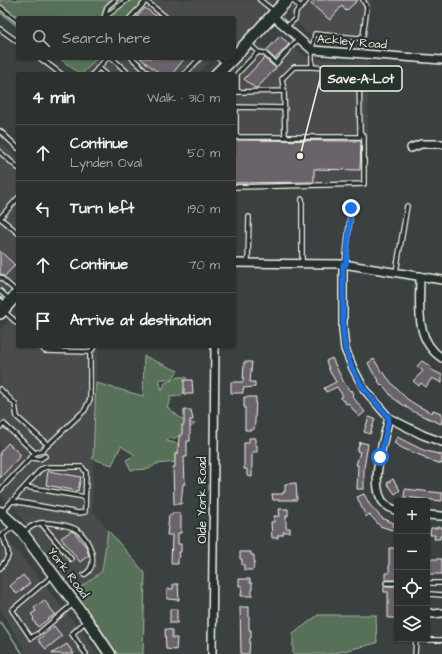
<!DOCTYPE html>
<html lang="en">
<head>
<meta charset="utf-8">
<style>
  :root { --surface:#2c3130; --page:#343938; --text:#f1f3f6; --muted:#a6a9ab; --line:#484c4c }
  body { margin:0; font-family:"Architects Daughter",sans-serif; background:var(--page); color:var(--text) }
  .controls { position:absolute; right:12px; bottom:12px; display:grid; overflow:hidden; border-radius:4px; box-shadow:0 1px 3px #0004 }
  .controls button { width:36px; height:36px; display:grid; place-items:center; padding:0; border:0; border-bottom:1px solid var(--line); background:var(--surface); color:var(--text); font:20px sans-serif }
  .stop { position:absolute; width:12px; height:12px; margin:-9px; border:3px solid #1a73e8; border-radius:50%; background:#fff }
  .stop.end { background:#1a73e8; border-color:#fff; box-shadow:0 1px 4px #0008 }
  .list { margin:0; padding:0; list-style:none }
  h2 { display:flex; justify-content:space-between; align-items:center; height:52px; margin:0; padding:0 16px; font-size:17px }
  h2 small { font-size:13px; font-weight:400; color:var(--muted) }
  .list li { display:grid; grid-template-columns:26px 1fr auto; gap:12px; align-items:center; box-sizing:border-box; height:56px; padding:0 16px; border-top:1px solid var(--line) }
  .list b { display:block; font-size:15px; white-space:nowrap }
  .list p { margin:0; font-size:13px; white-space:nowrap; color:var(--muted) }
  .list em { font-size:13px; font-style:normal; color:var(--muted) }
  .icon { flex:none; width:22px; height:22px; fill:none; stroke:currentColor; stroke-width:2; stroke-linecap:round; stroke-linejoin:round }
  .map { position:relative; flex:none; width:442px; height:654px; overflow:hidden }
  .search { position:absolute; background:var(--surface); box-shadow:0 1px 3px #0004; left:16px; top:16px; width:220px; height:44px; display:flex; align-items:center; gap:10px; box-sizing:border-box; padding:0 14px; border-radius:4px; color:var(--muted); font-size:15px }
  .panel { position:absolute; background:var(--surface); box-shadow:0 1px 3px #0004; left:16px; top:72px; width:220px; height:276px; border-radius:4px }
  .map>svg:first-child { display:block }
</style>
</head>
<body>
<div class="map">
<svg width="442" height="654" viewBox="0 0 442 654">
  <rect width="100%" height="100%" fill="#3a4140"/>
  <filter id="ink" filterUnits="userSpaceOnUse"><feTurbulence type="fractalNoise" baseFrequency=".025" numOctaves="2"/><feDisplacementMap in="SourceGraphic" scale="8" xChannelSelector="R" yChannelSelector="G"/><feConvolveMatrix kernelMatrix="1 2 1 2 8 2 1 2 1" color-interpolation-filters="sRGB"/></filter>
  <g filter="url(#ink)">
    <g fill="#484b4d">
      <polygon points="150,0 281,0 234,53 234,18 134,18"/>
      <polygon points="296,0 371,0 365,38 359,40 323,37 307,33 290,13 292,3"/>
      <polygon points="281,34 307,58 369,62 367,179 361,189 234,189 234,74 232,74 260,44 265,49"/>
      <polygon points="97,58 213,58 198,74 82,74"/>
      <polygon points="0,142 18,158 18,278 0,298"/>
      <polygon points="18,310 18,346 98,346 92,510 108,530 102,571 73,593 16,510 44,514 15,509 0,494 0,330"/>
      <polygon points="0,530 84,634 96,654 27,654 0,609"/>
    </g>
    <g fill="#567158" stroke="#a5b1a0">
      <polygon points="0,0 150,0 134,18 18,18 18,27 0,13"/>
      <polygon points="59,58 97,58 82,74 80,74"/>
      <polygon points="144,356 178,371 172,379 159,379 162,391 165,383 178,377 186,377 189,387 180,396 169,397 171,400 167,407 183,420 195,424 175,438 169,438 167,441 183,445 183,446 178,446 178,454 175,454 175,458 178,462 156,464 149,469 131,470 126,460 135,455 121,446 112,465 93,459 96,383 143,396"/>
      <polygon points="108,530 145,573 143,654 117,654 73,593 102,571"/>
      <polygon points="318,615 376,615 377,643 331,654 293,654 293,634"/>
    </g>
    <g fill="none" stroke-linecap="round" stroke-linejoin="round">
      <polyline stroke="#8d9f9f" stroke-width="1.5" points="0,622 3,625 23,654"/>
    </g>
    <g fill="#6a636c" stroke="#f4f1e8">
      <polygon points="315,0 358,0 346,11 342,6 330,20 311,4"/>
      <polygon points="145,8 159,18 136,18"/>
      <polygon points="280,36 289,44 275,59 266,51"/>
      <polygon points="140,58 185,58 172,74 160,74"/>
      <polygon points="264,58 276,68 257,88 255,88 244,79"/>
      <polygon points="234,140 361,141 360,170 314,169 314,182 234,183"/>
      <polygon points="0,251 15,265 4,277 0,274"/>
      <polygon points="332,358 343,381 350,391 352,390 354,394 352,396 365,412 359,417 348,403 346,404 344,400 343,401 340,398 343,396 337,387 326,392 324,388 336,382 330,372 326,361"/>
      <polygon points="374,359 382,373 383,372 394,386 407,399 418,406 432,413 433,410 441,413 440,415 442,416 442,420 441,424 412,411 393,398 382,384 381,385 378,381 379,380 373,373 368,363"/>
      <polygon points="422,361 431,367 430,369 442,375 442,383 432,378 426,387 421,383 419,386 413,381 423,371 417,366"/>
      <polygon points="244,362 252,362 250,382 255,382 255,387 243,388 243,393 231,393 231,382 243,382"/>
      <polygon points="184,380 192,380 193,394 184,394"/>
      <polygon points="244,397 256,397 255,422 254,429 252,430 245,430 245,407 244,407"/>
      <polygon points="184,410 191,410 193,420 190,420 190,441 187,441 187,457 184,457 185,484 183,484 181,504 174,504 173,467 175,467 175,454 178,454 179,436 182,436 182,425 184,425"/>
      <polygon points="369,417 375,419 370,434 364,432"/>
      <polygon points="397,437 423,450 442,455 442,464 425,459 425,457 404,449 394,443"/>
      <polygon points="249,438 255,438 255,445 257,445 257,452 252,452 252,477 247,476 247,469 244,469 244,443 249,443"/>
      <polygon points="360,442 368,444 364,468 364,489 357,489 358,465 356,465 360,452 357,451"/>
      <polygon points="8,443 21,455 0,478 0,452"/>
      <polygon points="48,471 81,477 78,491 46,485"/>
      <polygon points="393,479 400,490 395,494 387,483"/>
      <polygon points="296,483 297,500 273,500 272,494 283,494 283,492 285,492 285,484"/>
      <polygon points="405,489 442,493 442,501 404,497"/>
      <polygon points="364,494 370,505 382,518 394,523 392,530 380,526 369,514 366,517 357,497"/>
      <polygon points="279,509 288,509 288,516 286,516 286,528 290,528 290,532 283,532 283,535 278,535 278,538 272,538 271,522 274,522 274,516 280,516"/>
      <polygon points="172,513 180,513 181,516 181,533 178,533 178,544 181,544 181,552 179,552 180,557 178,557 178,564 171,564 172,535 167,535 169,515 172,515"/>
      <polygon points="437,527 442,527 442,536 440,536 440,539 434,539 435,535 430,535 431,528 437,528"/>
      <polygon points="71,531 74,532 87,548 88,553 89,555 80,562 61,538"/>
      <polygon points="389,548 397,548 397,580 385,580 385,573 389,573"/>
      <polygon points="240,552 251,552 251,555 254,555 254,560 255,561 254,563 253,570 244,570 244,565 242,565 242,559 240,559"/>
      <rect x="427" y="559" width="15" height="15"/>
      <polygon points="23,575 30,583 17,594 10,586"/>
      <polygon points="239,579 250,579 250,583 252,583 252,596 241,596 242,586 239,586"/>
      <polygon points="173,584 178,584 179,600 167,599 167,589 173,589"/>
      <polygon points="384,586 397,586 397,618 388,618 388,592 384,592"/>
      <polygon points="44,600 55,614 38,627 33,620 34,618 31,614 36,611 34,608"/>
      <polygon points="240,607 249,607 249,630 251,630 251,638 250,638 249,654 241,654"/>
      <rect x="170" y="609" width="7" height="14"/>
      <polygon points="54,626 62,636 46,649 38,640"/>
      <polygon points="165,629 172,630 172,638 177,638 176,650 166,649"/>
      <polygon points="67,644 74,654 51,654"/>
    </g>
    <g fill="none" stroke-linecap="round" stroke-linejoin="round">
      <defs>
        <g id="lane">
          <polyline points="147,0 146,1 167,18"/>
          <polyline points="260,0 275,12"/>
          <polyline points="292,0 301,7 307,0"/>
          <polyline points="0,7 18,21"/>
          <polyline points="104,18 127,0"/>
          <polyline points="104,18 107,7 115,0"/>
          <polyline points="130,18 146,1"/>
          <polyline points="286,27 295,19 296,12 301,7"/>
          <polyline points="0,29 18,42"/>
          <polyline points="249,43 258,52 237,74 237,92 284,91 282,79 294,67 312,67 312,50 315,34 358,38 363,36 367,7 363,0"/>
          <polyline points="258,52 264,53 276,64 299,38"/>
          <polyline points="40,58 61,74"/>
          <polyline points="112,58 129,74"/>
          <polyline points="132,58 149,74"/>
          <polyline points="218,58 226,63"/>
          <polyline points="98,67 106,74"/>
          <polyline points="93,74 107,58"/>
          <polyline points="185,74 200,58"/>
          <polyline points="284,91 285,137"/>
          <polyline points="0,131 18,148"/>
          <polyline points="234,137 360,137 360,132"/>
          <polyline points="236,137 236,107 285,108"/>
          <polyline points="0,152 18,168"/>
          <polyline points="234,187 364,184 364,136 360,132 359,70 312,67"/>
          <polyline points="302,199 302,264"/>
          <polyline points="0,218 18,198"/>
          <polyline points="0,218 18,233"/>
          <polyline points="248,263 249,217"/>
          <polyline points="345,264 351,207"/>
          <polyline points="396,272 407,206"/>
          <polyline points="0,277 17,292"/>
          <polyline points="0,291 9,299"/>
          <polyline points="0,300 6,305"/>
          <polyline points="4,311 18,324"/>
          <polyline points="90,352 95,346"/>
          <polyline points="0,389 15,404 17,417 48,445 85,410 90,399 90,352 45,351 40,346"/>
          <polyline points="0,427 4,424 35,453 0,490"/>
          <polyline points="35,453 41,451 48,445"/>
          <polyline points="30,458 40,459 45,456"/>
          <polyline points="26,487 85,497"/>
          <polyline points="2,512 41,469 47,467 82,467 86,472 85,512 78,513 13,501"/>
          <polyline points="41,523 71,559"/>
          <path d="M23 532C28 528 33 525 40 523 48 522 70 525 77 530 89 538 101 565 84 575"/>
          <polyline points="0,537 14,526"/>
          <path d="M0 568C13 553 8 554 3 536"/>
          <polyline points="386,583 397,583"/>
          <polyline points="427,583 442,583"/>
          <polyline points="427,596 430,594 442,595"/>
          <polyline points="40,632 73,604"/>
          <polyline points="37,634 31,638 12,610 53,575"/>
          <polyline points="86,654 72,634 86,621"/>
          <polyline points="415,654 416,640 442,640"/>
        </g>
        <g id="street">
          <polyline points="273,16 312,50 442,60"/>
          <polyline points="411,148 421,144 442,144"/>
          <polyline points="234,263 343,264 442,280"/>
          <polyline points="343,264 343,330 345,349 353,368 364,389 389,418 423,435 442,442"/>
          <path d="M420 276C420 305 414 340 442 358"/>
          <path d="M389 418C384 439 367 489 386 505 389 508 394 509 397 511"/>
          <polyline points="427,515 442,516"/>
          <polyline points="427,612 433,614 442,613"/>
          <polyline points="212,654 215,346"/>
        </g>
        <polyline id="secondary" points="0,512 22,532 87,620 110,654"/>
        <g id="primary">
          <polyline points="234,57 287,0"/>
          <polyline points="217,74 233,58"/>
          <polyline points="0,313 18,293"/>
        </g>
      </defs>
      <use href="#lane" stroke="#f4f1e8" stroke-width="6"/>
      <use href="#street" stroke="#f4f1e8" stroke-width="10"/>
      <use href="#secondary" stroke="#f4f1e8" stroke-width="13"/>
      <use href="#primary" stroke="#f4f1e8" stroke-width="14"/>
      <use href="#lane" stroke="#26332d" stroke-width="3.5"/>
      <use href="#street" stroke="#26332d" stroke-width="7"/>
      <use href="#secondary" stroke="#26332d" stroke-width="10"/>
      <use href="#primary" stroke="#26332d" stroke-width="11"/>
    </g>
  </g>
  <g fill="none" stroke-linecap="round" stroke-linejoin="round" filter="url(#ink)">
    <polyline stroke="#1a73e8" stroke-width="5" points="351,208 346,265 343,264 343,330 345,349 352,368 364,389 389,418 380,457"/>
  </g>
  <g text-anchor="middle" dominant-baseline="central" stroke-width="4" stroke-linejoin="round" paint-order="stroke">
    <g font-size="12" fill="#f4f1e8" stroke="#26332d">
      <text transform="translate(352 42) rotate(5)">Ackley Road</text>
      <text transform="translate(202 500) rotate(-90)">Olde York Road</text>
      <text transform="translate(68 573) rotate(53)">York Road</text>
    </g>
  </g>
  <path fill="none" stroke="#f4f1e8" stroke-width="1.5" d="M300 156L320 79"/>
  <circle fill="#f4f1e8" stroke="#26332d" stroke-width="1.5" cx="300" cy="156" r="4"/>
  <rect fill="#26332d" stroke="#f4f1e8" stroke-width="1.5" x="320" y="66" width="82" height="25" rx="4"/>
  <g font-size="13" text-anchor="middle" font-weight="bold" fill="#f4f1e8">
    <text x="361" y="83">Save-A-Lot</text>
  </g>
</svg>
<div class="controls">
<button>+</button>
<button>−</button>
<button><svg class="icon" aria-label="locate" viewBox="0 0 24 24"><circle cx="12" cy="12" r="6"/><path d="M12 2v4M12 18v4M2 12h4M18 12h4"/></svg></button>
<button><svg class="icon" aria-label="layers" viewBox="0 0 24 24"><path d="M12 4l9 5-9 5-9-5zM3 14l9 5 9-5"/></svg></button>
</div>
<div class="stop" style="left:380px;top:457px"></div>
<div class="stop end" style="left:351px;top:208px"></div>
<div class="search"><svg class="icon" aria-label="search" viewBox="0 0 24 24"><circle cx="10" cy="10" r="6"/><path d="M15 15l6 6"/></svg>Search here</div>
<section class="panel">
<h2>4 min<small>Walk · 310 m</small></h2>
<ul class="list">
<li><svg class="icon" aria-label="ahead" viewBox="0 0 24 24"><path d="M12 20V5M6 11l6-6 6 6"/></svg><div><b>Continue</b><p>Lynden Oval</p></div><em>50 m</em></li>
<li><svg class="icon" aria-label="left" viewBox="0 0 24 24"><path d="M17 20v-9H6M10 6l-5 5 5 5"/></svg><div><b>Turn left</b></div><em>190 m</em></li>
<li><svg class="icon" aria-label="ahead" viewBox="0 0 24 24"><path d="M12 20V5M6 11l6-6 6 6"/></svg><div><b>Continue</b></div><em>70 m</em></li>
<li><svg class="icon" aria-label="arrive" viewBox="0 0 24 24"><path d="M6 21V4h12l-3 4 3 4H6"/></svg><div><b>Arrive at destination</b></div></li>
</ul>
</section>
</div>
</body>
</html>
